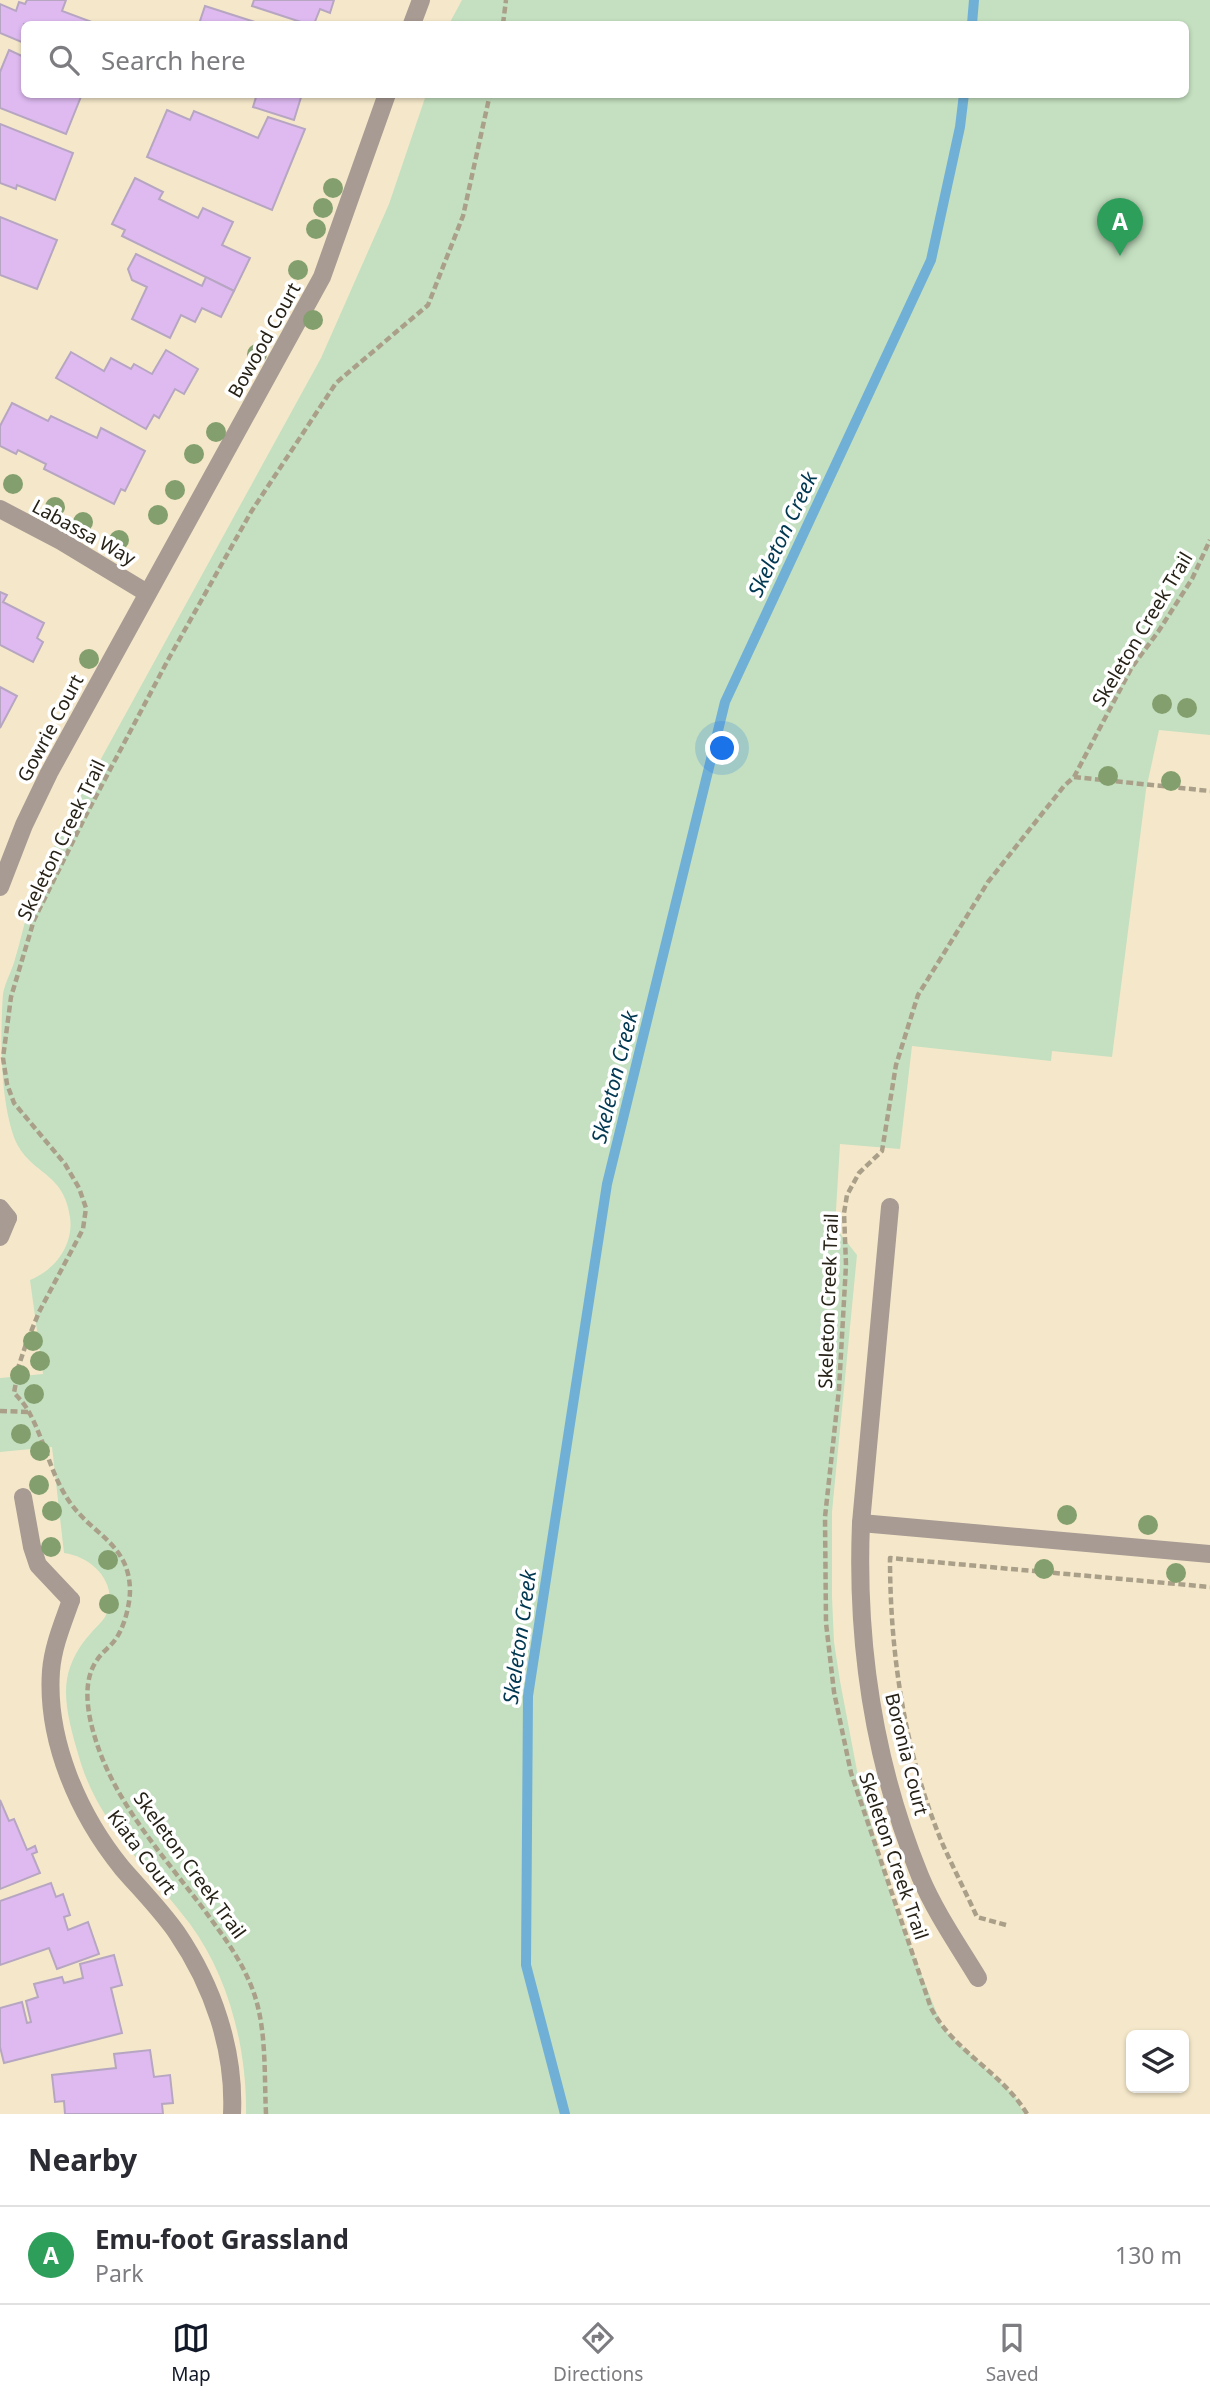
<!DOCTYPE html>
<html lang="en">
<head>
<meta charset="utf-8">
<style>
  :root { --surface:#fff; --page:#f7f7f7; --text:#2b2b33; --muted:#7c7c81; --line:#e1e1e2; --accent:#111827 }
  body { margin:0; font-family:"Noto Sans",sans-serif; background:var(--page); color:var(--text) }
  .controls { position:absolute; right:21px; bottom:21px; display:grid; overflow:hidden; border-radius:10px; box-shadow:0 2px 5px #0004 }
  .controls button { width:63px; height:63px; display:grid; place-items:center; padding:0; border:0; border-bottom:2px solid var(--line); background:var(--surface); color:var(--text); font:35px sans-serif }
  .you { position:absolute; left:723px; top:749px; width:24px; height:24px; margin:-18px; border:5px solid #fff; border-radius:50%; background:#1a73e8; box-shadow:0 0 0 10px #1a73e833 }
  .badge { display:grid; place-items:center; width:46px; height:46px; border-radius:50%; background:var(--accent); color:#fff; font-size:23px; font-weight:700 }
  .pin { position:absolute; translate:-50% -58px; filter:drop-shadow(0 2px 4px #0008) }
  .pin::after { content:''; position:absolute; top:37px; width:24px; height:21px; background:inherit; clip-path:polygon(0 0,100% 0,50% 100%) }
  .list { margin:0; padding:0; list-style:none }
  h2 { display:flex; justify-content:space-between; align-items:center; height:91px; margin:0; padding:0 28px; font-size:30px }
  h2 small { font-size:23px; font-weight:400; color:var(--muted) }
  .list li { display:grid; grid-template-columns:46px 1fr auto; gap:21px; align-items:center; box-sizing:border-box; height:98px; padding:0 28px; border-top:2px solid var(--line) }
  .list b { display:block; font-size:26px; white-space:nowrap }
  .list p { margin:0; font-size:23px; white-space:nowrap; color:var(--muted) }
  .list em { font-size:23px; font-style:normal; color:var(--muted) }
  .icon { flex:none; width:38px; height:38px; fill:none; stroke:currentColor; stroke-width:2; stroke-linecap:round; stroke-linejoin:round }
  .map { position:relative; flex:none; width:1210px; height:2114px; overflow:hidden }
  .search { position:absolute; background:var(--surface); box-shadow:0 2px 5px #0004; left:21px; right:21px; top:21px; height:77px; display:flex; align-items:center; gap:18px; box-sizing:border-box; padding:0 24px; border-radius:10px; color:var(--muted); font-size:26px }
  .sheet { height:189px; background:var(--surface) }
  nav { display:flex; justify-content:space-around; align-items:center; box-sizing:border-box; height:98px; border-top:2px solid var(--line); background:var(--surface); font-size:19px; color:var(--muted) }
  nav a { display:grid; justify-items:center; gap:4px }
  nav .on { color:var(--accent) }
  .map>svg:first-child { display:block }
</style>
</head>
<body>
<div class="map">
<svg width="1210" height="2114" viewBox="0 0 1210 2114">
  <rect width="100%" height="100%" fill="#f5e8ca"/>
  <path fill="#c4e0c0" d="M462 0H1210V735L1159 730 1146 790 1112 1057 1052 1051 1051 1061 912 1046 900 1149 840 1144 835 1227 857 1255 832 1512V1597L834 1642 840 1681 858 1776 891 1897 943 2029 1015 2096 1024 2114H246C247 2049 229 1977 190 1924 150 1871 98 1824 79 1757 72 1733 63 1704 67 1679 70 1662 79 1646 91 1633 96 1627 101 1623 105 1617 121 1586 94 1557 64 1553L52 1447 0 1452V1378L43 1374 30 1280C55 1270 74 1245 70 1217 64 1172 32 1175 16 1142 0 1104 0 1036 3 994 5 982 12 971 15 959 20 943 23 927 28 912 37 883 50 856 63 828L321 358 389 204 426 95 1186 94V24H449Z"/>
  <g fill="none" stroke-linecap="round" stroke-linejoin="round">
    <g stroke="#71b0d6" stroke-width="10">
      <polyline points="972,24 974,0"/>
      <polyline points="565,2114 526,1965 528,1696 607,1184 725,702 931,260 960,127 964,94"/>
    </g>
  </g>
  <g fill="#debaf1" stroke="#b7a6c1" stroke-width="2">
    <polygon points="27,0 66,0 62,11 97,24 24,24 24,43 0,33 0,4 16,11 19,2 25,4"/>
    <polygon points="254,0 334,0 330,13 320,9 314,24 307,24 252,6"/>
    <polygon points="205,6 261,24 199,24"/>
    <polygon points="9,50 24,57 24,94 82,94 66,134 0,108 0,72"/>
    <polygon points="257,94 302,94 294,120 253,107"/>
    <polygon points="167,110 190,120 194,111 258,138 268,117 305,129 272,210 147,157"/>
    <polygon points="0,124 73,153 55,200 17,185 16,189 0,183"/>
    <polygon points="135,178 163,192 159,199 198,218 203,208 233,222 222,245 250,258 234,291 122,236 125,230 112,224"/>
    <polygon points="0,217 57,240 37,289 0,275"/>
    <polygon points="136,254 202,286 206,277 234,291 221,317 202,308 195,322 181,315 170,338 132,319 147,287 132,280 128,269"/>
    <polygon points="166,350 198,369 184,394 175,389 159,418 154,415 146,429 56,378 71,352 104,371 111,358 131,369 134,364 152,374"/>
    <polygon points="12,403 48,421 51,416 97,438 101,428 145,451 125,491 121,489 114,504 44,469 46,464 18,450 16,454 0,446 0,426"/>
    <polygon points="0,592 7,595 3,602 44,623 37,638 43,642 33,662 0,645"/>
    <polygon points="0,687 17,696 0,728"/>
    <polygon points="0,1800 9,1821 14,1819 27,1850 35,1846 37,1852 32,1854 40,1873 0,1889"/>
    <polygon points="51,1883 56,1897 63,1894 70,1915 64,1917 68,1930 88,1922 99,1954 57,1969 49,1948 0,1965 0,1901"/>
    <polygon points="114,1955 122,1985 111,1988 122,2033 4,2063 0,2047 0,2008 22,2002 27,2023 31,2022 26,2001 38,1997 34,1984 62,1977 64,1983 83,1978 80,1964"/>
    <polygon points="150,2050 154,2077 170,2075 173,2103 162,2104 163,2114 65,2114 64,2101 55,2102 52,2075 116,2068 114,2054"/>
  </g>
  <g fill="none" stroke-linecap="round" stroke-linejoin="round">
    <g stroke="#aaa089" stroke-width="4.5" stroke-dasharray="7 3.5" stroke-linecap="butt">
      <polyline points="503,24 506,0"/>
      <polyline points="1074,777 1210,791"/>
      <polyline points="0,1411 30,1412"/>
      <path d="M1006 1925 977 1917C966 1893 954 1869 943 1845 905 1755 890 1655 890 1558L1210 1587"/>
      <path d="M266 2114C264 2073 267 2026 252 1988 240 1957 221 1933 202 1907 164 1857 119 1807 98 1747 89 1721 80 1684 97 1660 102 1652 110 1647 115 1640 124 1628 130 1605 130 1590 129 1543 92 1535 69 1501 51 1475 45 1442 30 1414 26 1406 20 1399 14 1393L19 1365 26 1344 39 1312 83 1229 86 1208 79 1188 65 1164 14 1103 7 1084 3 1058 11 997 34 920 85 817 169 658 251 512 336 383 428 305 463 216 490 94"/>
      <path d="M1027 2114C1002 2072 954 2052 931 2008L851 1773 834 1692 826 1623 825 1517 839 1389 846 1265 844 1213 847 1195 859 1173 882 1151 896 1065 918 995 988 882 1064 786 1074 777 1132 667 1158 632 1192 579 1210 540"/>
    </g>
    <g stroke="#a89b93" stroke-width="18">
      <polyline points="0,1237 8,1218"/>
      <polyline points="23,1497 32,1547 38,1565 71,1600"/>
    </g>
    <g stroke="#a89b93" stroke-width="18">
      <polyline points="412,24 421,0"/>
      <polyline points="0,509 61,541 147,593"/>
      <polyline points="0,887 24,825 49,773 322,277 387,94"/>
      <path d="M890 1207 861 1523C856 1645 874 1763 920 1876 935 1912 958 1945 978 1978"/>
      <polyline points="0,1208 8,1218"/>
      <polyline points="861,1523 1210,1554"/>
      <path d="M71 1600C63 1623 53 1646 51 1671 46 1741 79 1815 122 1868 141 1890 161 1910 177 1933 213 1986 235 2050 232 2114"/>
    </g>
  </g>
  <g fill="#849f6e">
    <circle cx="333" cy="188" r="10"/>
    <circle cx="323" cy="208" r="10"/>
    <circle cx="316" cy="229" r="10"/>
    <circle cx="298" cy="270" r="10"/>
    <circle cx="313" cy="320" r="10"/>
    <circle cx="257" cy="354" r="10"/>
    <circle cx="216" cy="432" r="10"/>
    <circle cx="194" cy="454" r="10"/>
    <circle cx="13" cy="484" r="10"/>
    <circle cx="175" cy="490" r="10"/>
    <circle cx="55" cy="507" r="10"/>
    <circle cx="158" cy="515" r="10"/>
    <circle cx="83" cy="522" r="10"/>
    <circle cx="119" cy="540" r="10"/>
    <circle cx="89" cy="659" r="10"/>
    <circle cx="1162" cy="704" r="10"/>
    <circle cx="1187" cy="708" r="10"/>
    <circle cx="1108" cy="776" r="10"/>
    <circle cx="1171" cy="781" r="10"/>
    <circle cx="33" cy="1341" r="10"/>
    <circle cx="40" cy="1361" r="10"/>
    <circle cx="20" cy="1375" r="10"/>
    <circle cx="34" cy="1394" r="10"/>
    <circle cx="21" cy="1434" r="10"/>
    <circle cx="40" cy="1451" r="10"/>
    <circle cx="39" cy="1485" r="10"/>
    <circle cx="52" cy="1511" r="10"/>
    <circle cx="1067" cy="1515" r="10"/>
    <circle cx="1148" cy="1525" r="10"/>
    <circle cx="51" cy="1547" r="10"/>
    <circle cx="108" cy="1560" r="10"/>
    <circle cx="1044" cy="1569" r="10"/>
    <circle cx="1176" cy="1573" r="10"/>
    <circle cx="109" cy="1604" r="10"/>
  </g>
  <g text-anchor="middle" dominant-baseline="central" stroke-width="7" stroke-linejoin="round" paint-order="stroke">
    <g font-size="19" fill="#272217" stroke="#fff">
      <text transform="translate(264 340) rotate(-61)">Bowood Court</text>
      <text transform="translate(84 532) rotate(29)">Labassa Way</text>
      <text transform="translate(1142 629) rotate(-59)">Skeleton Creek Trail</text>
      <text transform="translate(50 728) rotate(-62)">Gowrie Court</text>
      <text transform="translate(61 840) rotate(-64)">Skeleton Creek Trail</text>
      <text transform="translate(828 1301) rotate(-88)">Skeleton Creek Trail</text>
      <text transform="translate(907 1754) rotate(76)">Boronia Court</text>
      <text transform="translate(142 1852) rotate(53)">Kiata Court</text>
      <text transform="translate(894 1856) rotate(71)">Skeleton Creek Trail</text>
      <text transform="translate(190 1865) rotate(54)">Skeleton Creek Trail</text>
    </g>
    <g font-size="21" font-style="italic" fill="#003751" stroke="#fff">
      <text transform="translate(782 534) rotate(-65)">Skeleton Creek</text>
      <text transform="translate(614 1077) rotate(-76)">Skeleton Creek</text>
      <text transform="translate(519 1637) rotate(-82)">Skeleton Creek</text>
    </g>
  </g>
</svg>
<div class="controls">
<button><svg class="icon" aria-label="layers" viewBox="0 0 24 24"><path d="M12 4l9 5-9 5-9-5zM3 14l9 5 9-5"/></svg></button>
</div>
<div class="you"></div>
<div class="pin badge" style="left:1120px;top:256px;background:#2e9e5b">A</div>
<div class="search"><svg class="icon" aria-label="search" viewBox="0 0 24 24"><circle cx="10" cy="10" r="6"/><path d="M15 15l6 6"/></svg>Search here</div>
</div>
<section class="sheet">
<h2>Nearby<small></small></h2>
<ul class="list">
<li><span class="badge" style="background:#2e9e5b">A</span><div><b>Emu-foot Grassland</b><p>Park</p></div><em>130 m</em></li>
</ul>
</section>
<nav>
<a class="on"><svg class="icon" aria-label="map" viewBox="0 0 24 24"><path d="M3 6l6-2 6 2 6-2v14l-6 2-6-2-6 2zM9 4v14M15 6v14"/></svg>Map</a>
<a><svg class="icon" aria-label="directions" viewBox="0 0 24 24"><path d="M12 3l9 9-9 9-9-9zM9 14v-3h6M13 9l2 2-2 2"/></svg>Directions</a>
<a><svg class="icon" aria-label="saved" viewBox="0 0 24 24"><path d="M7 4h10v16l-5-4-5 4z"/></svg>Saved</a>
</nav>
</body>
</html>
